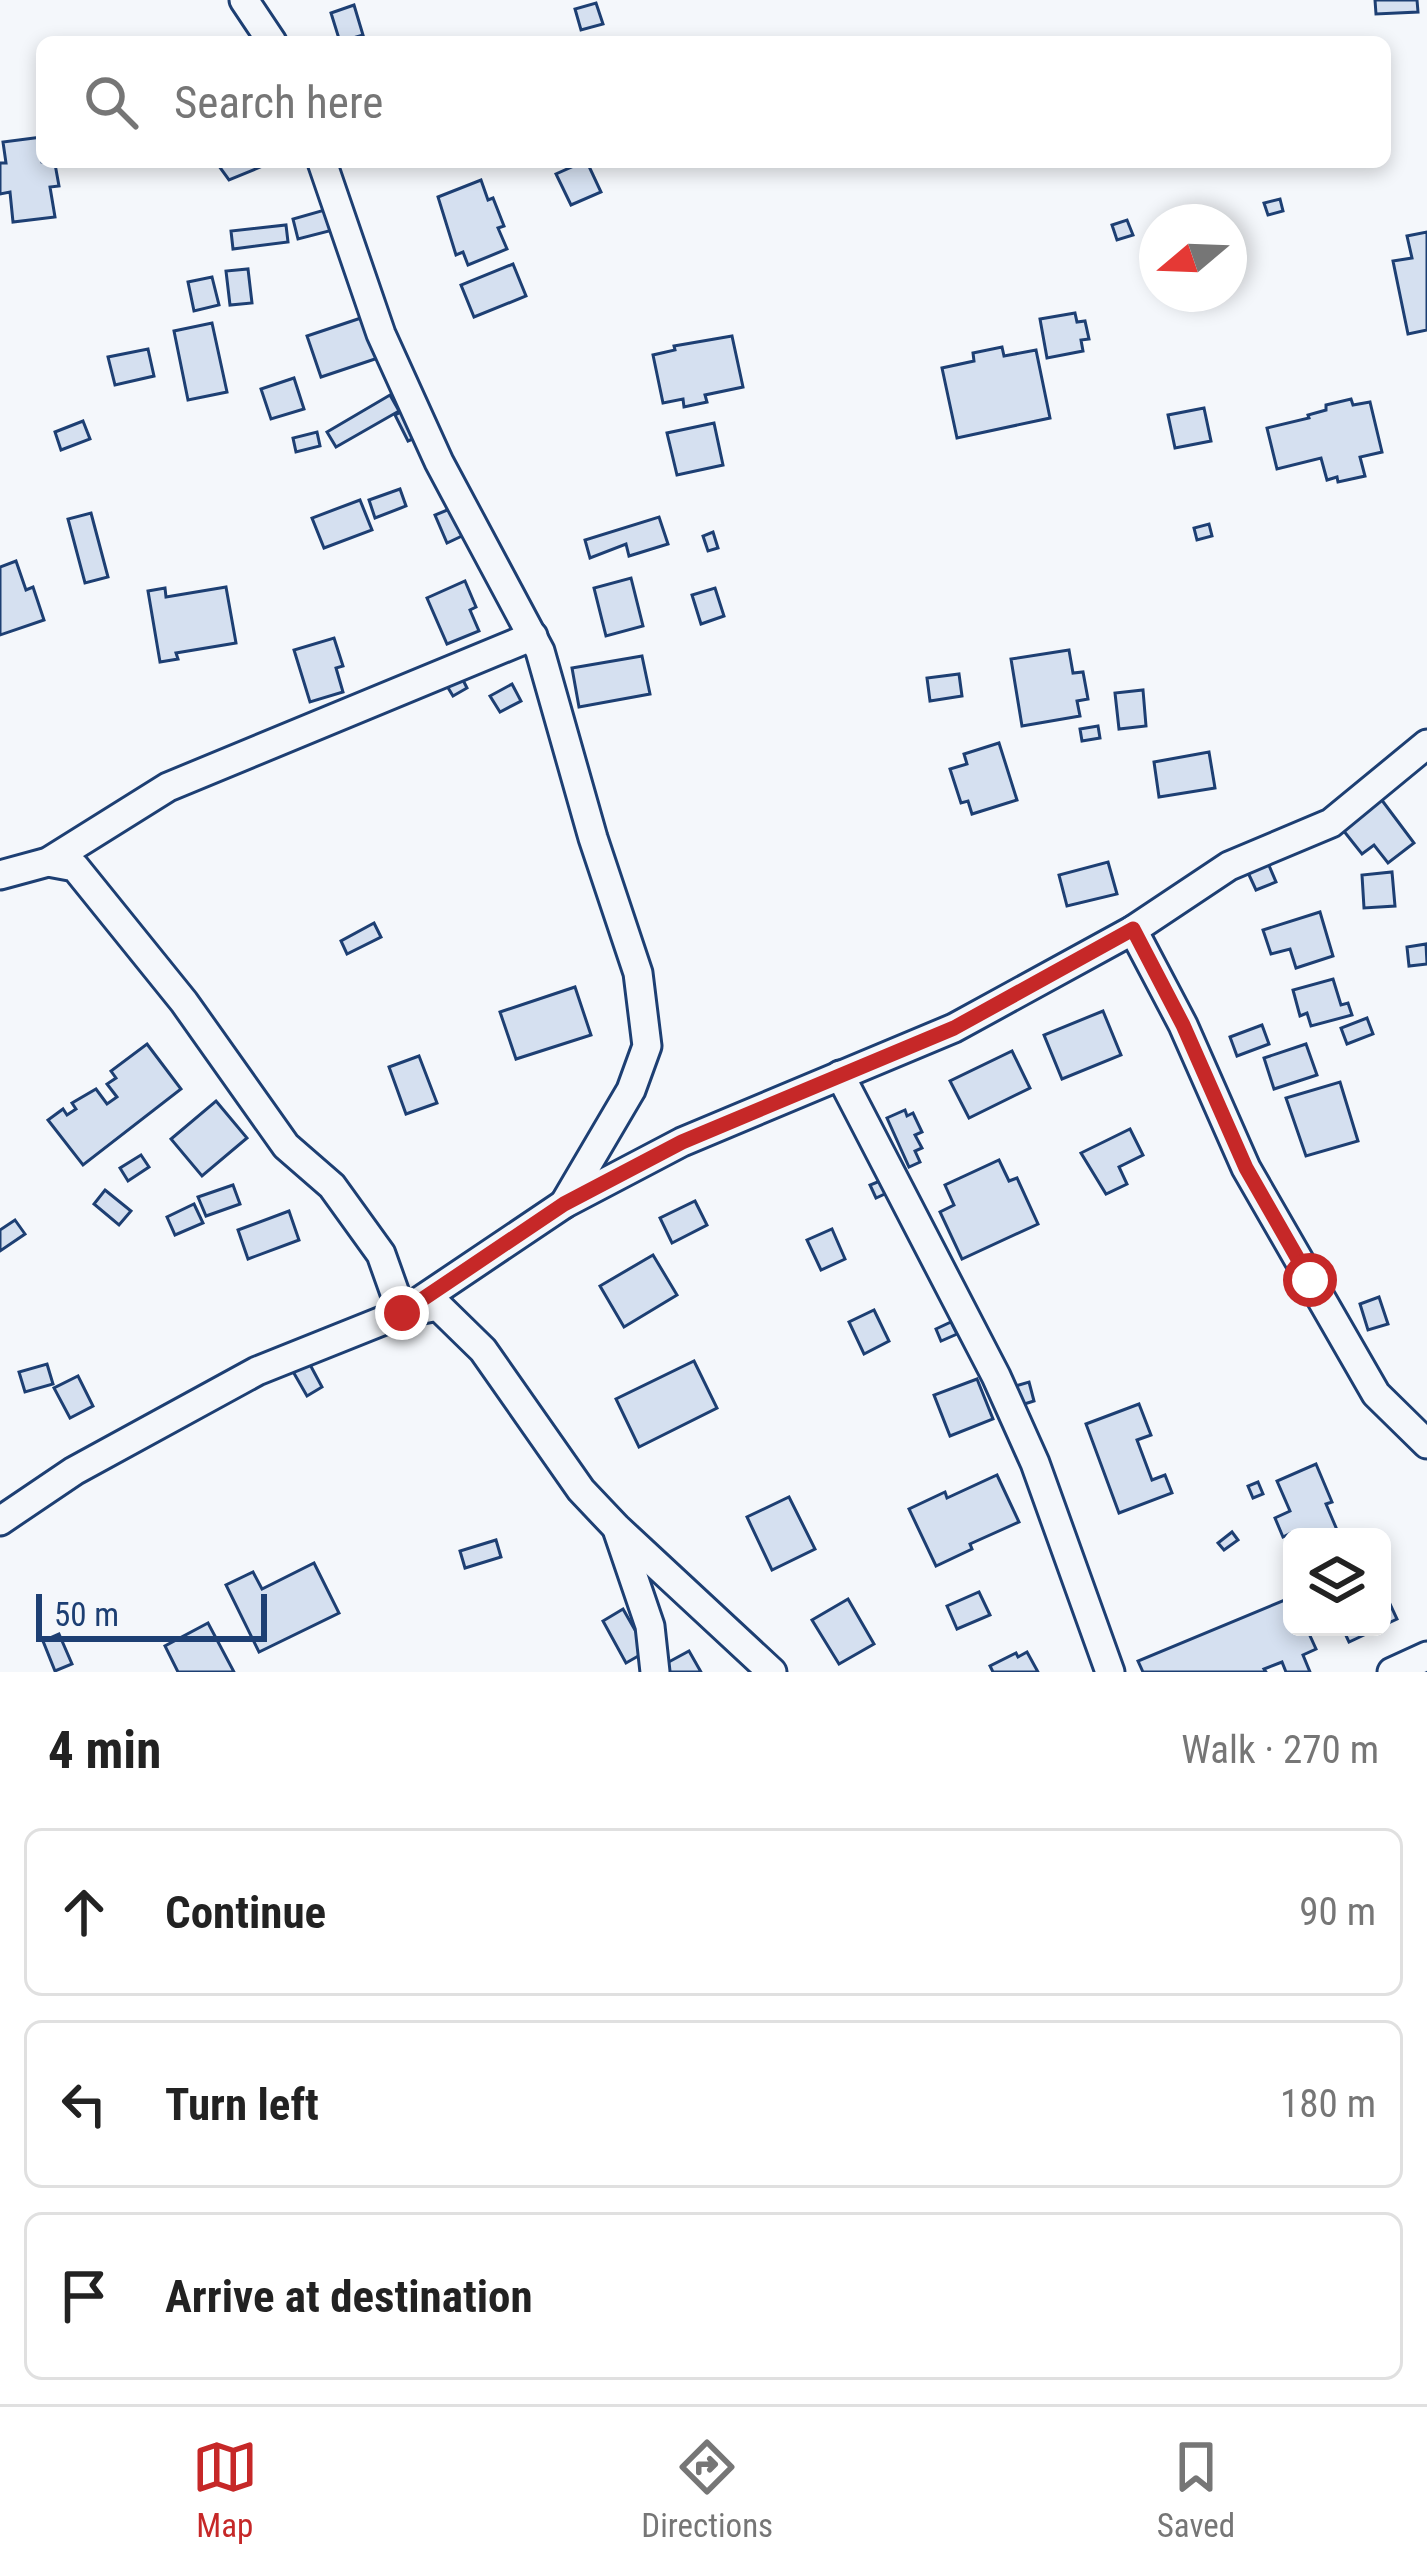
<!DOCTYPE html>
<html lang="en">
<head>
<meta charset="utf-8">
<style>
  :root { --surface:#fff; --page:#f6f6f6; --text:#222; --muted:#767676; --line:#e0e0e0; --accent:#c62828 }
  body { margin:0; font-family:"Roboto Condensed",sans-serif; background:var(--page); color:var(--text) }
  .controls { position:absolute; right:36px; bottom:36px; display:grid; overflow:hidden; border-radius:18px; box-shadow:0 6px 18px #0003 }
  .controls button { width:108px; height:108px; display:grid; place-items:center; padding:0; border:0; border-bottom:3px solid var(--line); background:var(--surface); color:var(--text); font:60px sans-serif }
  .compass { position:absolute; left:1139px; top:204px; width:108px; height:108px; border-radius:50%; background:var(--surface); box-shadow:0 6px 18px #0003; rotate:251deg }
  .scale { position:absolute; left:36px; bottom:30px; width:231px; box-sizing:border-box; padding-left:12px; border:6px solid #1d3f73; border-top:0; font-size:33px; line-height:42px; white-space:nowrap; color:#1d3f73; -webkit-text-stroke:9px #f4f7fb; paint-order:stroke }
  .stop { position:absolute; width:36px; height:36px; margin:-27px; border:9px solid #c62828; border-radius:50%; background:#fff }
  .stop.end { background:#c62828; border-color:#fff; box-shadow:0 3px 12px #0008 }
  .list { margin:0; padding:0; list-style:none }
  h2 { display:flex; justify-content:space-between; align-items:center; height:156px; margin:0; padding:0 48px; font-size:51px }
  h2 small { font-size:39px; font-weight:400; color:var(--muted) }
  .list li { display:grid; grid-template-columns:78px 1fr auto; gap:36px; align-items:center; box-sizing:border-box; height:168px; margin:0 24px 24px; padding:0 24px; border:3px solid var(--line); border-radius:18px }
  .list b { display:block; font-size:45px; white-space:nowrap }
  .list em { font-size:39px; font-style:normal; color:var(--muted) }
  .icon { flex:none; width:66px; height:66px; fill:none; stroke:currentColor; stroke-width:2; stroke-linecap:round; stroke-linejoin:round }
  .map { position:relative; flex:none; width:1427px; height:1672px; overflow:hidden }
  .search { position:absolute; background:var(--surface); box-shadow:0 6px 18px #0003; left:36px; right:36px; top:36px; height:132px; display:flex; align-items:center; gap:30px; box-sizing:border-box; padding:0 42px; border-radius:18px; color:var(--muted); font-size:45px }
  .sheet { height:732px; background:var(--surface) }
  nav { display:flex; justify-content:space-around; align-items:center; box-sizing:border-box; height:168px; border-top:3px solid var(--line); background:var(--surface); font-size:33px; color:var(--muted) }
  nav a { display:grid; justify-items:center; gap:6px }
  nav .on { color:var(--accent) }
  .map>svg:first-child { display:block }
</style>
</head>
<body>
<div class="map">
<svg width="1427" height="1672" viewBox="0 0 1427 1672">
  <rect width="100%" height="100%" fill="#f4f7fb"/>
  <g fill="#d5e0f0" stroke="#1d3f73" stroke-width="3">
    <polygon points="1375,0 1417,0 1418,12 1376,14"/>
    <polygon points="596,3 603,24 581,30 575,9"/>
    <polygon points="354,5 363,35 340,42 331,13"/>
    <polygon points="42,137 42,162 55,164 59,186 50,187 55,217 13,222 10,192 0,194 0,163 6,163 3,142"/>
    <polygon points="216,162 264,162 265,165 229,180"/>
    <polygon points="583,162 587,162 601,192 571,205 556,174"/>
    <polygon points="481,180 488,200 493,198 504,226 498,228 507,249 468,265 463,252 456,255 438,197"/>
    <polygon points="1280,199 1283,211 1268,215 1264,203"/>
    <polygon points="328,209 333,230 298,239 293,219"/>
    <polygon points="1127,220 1133,235 1117,240 1112,225"/>
    <polygon points="286,225 288,242 233,249 231,231"/>
    <polygon points="1427,232 1427,330 1408,334 1393,261 1412,258 1407,236"/>
    <polygon points="513,264 526,296 474,317 461,285"/>
    <polygon points="248,269 252,303 230,305 226,271"/>
    <polygon points="212,277 219,305 194,311 188,282"/>
    <polygon points="1075,313 1077,322 1085,321 1089,339 1081,340 1083,351 1047,358 1040,319"/>
    <polygon points="367,316 381,357 321,377 307,336"/>
    <polygon points="212,323 227,392 188,400 174,331"/>
    <polygon points="732,336 743,387 705,395 707,402 684,407 683,399 663,403 653,355 675,350 674,346"/>
    <polygon points="1002,347 1004,356 1036,350 1050,418 957,438 942,368 974,361 973,353"/>
    <polygon points="148,349 154,376 115,385 108,357"/>
    <polygon points="294,378 304,409 271,419 261,389"/>
    <polygon points="390,395 399,411 336,447 327,432"/>
    <polygon points="1351,399 1353,405 1370,402 1382,452 1360,457 1365,476 1338,482 1337,477 1327,480 1321,458 1277,469 1267,428 1309,418 1308,415 1326,410 1326,405"/>
    <polygon points="412,407 425,434 408,441 395,415"/>
    <polygon points="1204,408 1211,441 1175,448 1168,415"/>
    <polygon points="83,421 90,439 61,450 55,432"/>
    <polygon points="714,423 723,465 677,475 667,433"/>
    <polygon points="317,432 320,446 296,452 293,438"/>
    <polygon points="400,489 406,506 375,518 369,500"/>
    <polygon points="360,500 372,530 324,548 312,518"/>
    <polygon points="452,508 464,535 447,543 435,515"/>
    <polygon points="91,513 108,577 85,583 68,519"/>
    <polygon points="659,517 668,544 629,556 626,544 590,558 585,540"/>
    <polygon points="1209,524 1212,536 1197,540 1194,528"/>
    <polygon points="713,532 718,548 708,551 703,536"/>
    <polygon points="16,561 26,590 33,587 44,620 0,635 0,567"/>
    <polygon points="631,578 643,626 606,636 594,588"/>
    <polygon points="465,581 476,607 470,610 479,631 447,644 427,598"/>
    <polygon points="226,587 236,643 176,653 178,659 160,662 148,591 165,588 166,597"/>
    <polygon points="715,588 724,616 701,624 692,595"/>
    <polygon points="334,638 343,666 336,668 343,692 310,702 294,650"/>
    <polygon points="1069,650 1073,673 1083,672 1088,699 1077,701 1080,716 1022,726 1011,659"/>
    <polygon points="642,656 650,694 579,707 572,668"/>
    <polygon points="959,674 962,696 930,701 927,678"/>
    <polygon points="462,678 467,688 453,696 447,686"/>
    <polygon points="512,684 521,701 500,712 490,696"/>
    <polygon points="1143,690 1146,726 1119,729 1115,693"/>
    <polygon points="1098,726 1100,738 1082,741 1080,729"/>
    <polygon points="999,743 1017,800 972,814 968,801 961,803 950,769 967,764 964,754"/>
    <polygon points="1209,752 1215,788 1159,797 1154,762"/>
    <polygon points="1378,795 1414,843 1388,863 1374,845 1362,854 1339,825"/>
    <polygon points="1265,856 1276,882 1256,890 1244,864"/>
    <polygon points="1108,862 1117,894 1067,906 1059,875"/>
    <polygon points="1392,872 1395,906 1364,908 1362,875"/>
    <polygon points="1320,912 1333,956 1296,968 1290,949 1271,954 1263,930"/>
    <polygon points="374,923 381,937 347,954 341,941"/>
    <polygon points="1426,944 1427,964 1409,966 1407,947"/>
    <polygon points="1333,979 1341,1005 1348,1003 1352,1015 1311,1026 1307,1013 1300,1016 1293,990"/>
    <polygon points="575,987 591,1035 516,1059 500,1012"/>
    <polygon points="1103,1011 1121,1055 1062,1079 1044,1035"/>
    <polygon points="1367,1018 1373,1034 1347,1044 1341,1028"/>
    <polygon points="1262,1025 1269,1044 1237,1056 1230,1037"/>
    <polygon points="147,1044 181,1089 83,1165 48,1120 63,1109 67,1115 76,1109 72,1103 96,1089 107,1104 117,1097 107,1084 116,1078 111,1071"/>
    <polygon points="1306,1044 1317,1075 1274,1089 1264,1058"/>
    <polygon points="1012,1051 1030,1088 969,1118 950,1081"/>
    <polygon points="419,1056 437,1103 406,1114 389,1067"/>
    <polygon points="1340,1082 1358,1141 1306,1156 1286,1098"/>
    <polygon points="216,1101 247,1138 202,1176 171,1139"/>
    <polygon points="905,1110 907,1116 913,1113 922,1132 915,1135 922,1148 915,1151 920,1162 909,1167 887,1118"/>
    <polygon points="1130,1129 1143,1155 1119,1167 1127,1184 1106,1194 1081,1153"/>
    <polygon points="141,1155 149,1167 128,1181 120,1168"/>
    <polygon points="999,1160 1009,1181 1017,1178 1038,1224 962,1259 940,1212 954,1205 945,1185"/>
    <polygon points="885,1179 891,1191 876,1198 870,1185"/>
    <polygon points="233,1185 240,1204 206,1216 198,1197"/>
    <polygon points="105,1190 131,1211 119,1225 94,1204"/>
    <polygon points="695,1201 707,1225 672,1243 660,1218"/>
    <polygon points="194,1204 203,1223 175,1235 167,1217"/>
    <polygon points="289,1211 299,1240 248,1259 238,1230"/>
    <polygon points="15,1220 25,1234 0,1251 0,1230"/>
    <polygon points="832,1229 845,1259 821,1270 807,1240"/>
    <polygon points="653,1255 677,1295 624,1327 600,1286"/>
    <polygon points="1379,1297 1388,1324 1368,1330 1360,1304"/>
    <polygon points="874,1310 889,1341 864,1354 849,1322"/>
    <polygon points="951,1322 957,1334 941,1341 936,1329"/>
    <polygon points="307,1359 322,1387 307,1396 291,1368"/>
    <polygon points="694,1361 717,1408 639,1447 616,1399"/>
    <polygon points="47,1364 53,1384 25,1392 19,1372"/>
    <polygon points="78,1376 93,1406 70,1418 54,1388"/>
    <polygon points="977,1379 993,1419 950,1436 934,1395"/>
    <polygon points="1029,1382 1034,1401 1018,1406 1012,1387"/>
    <polygon points="1139,1404 1151,1435 1137,1440 1152,1480 1165,1475 1172,1493 1119,1513 1086,1424"/>
    <polygon points="1316,1464 1332,1502 1326,1504 1340,1537 1293,1537 1291,1533 1283,1537 1275,1518 1290,1511 1277,1481"/>
    <polygon points="997,1475 1019,1522 970,1544 972,1549 936,1566 909,1509 945,1492 947,1498"/>
    <polygon points="1258,1482 1263,1494 1253,1498 1248,1486"/>
    <polygon points="789,1497 815,1549 772,1570 747,1517"/>
    <polygon points="1232,1532 1238,1540 1224,1550 1218,1543"/>
    <polygon points="496,1540 501,1557 465,1568 460,1551"/>
    <polygon points="314,1563 339,1613 259,1652 226,1585 253,1572 262,1589"/>
    <polygon points="1383,1589 1397,1619 1382,1626 1382,1589"/>
    <polygon points="979,1592 990,1615 957,1629 947,1606"/>
    <polygon points="1292,1597 1292,1627 1306,1627 1316,1649 1303,1655 1310,1672 1286,1672 1282,1662 1264,1669 1266,1672 1143,1672 1138,1661"/>
    <polygon points="848,1599 874,1644 839,1664 812,1620"/>
    <polygon points="623,1609 647,1651 626,1663 603,1621"/>
    <polygon points="208,1623 234,1672 178,1672 165,1646"/>
    <polygon points="1342,1627 1381,1627 1349,1642"/>
    <polygon points="59,1634 72,1664 55,1671 43,1641"/>
    <polygon points="689,1651 701,1672 670,1672 665,1664"/>
    <polygon points="1027,1652 1038,1672 993,1672 990,1666 1016,1653 1018,1657"/>
  </g>
  <g fill="none" stroke-linecap="round" stroke-linejoin="round">
    <defs>
      <g id="street">
        <polyline points="244,0 272,42"/>
        <polyline points="322,162 381,334 439,462 540,651 593,838 638,973 647,1046 631,1090 564,1204"/>
        <polyline points="48,862 75,867 184,1002 286,1146 332,1186 381,1254 402,1313 438,1306 483,1350 581,1490 617,1528 772,1672"/>
        <polyline points="0,875 48,862 168,787 533,636"/>
        <polyline points="1133,930 1183,1025 1246,1168 1376,1394 1427,1444"/>
        <polyline points="840,1075 996,1376 1035,1463 1110,1672"/>
        <polyline points="0,1521 74,1471 257,1371 402,1313 564,1204 682,1142 954,1028 1133,930 1229,866 1331,823 1427,744"/>
        <polyline points="618,1532 650,1626 655,1672"/>
        <polyline points="1392,1672 1427,1656"/>
      </g>
    </defs>
    <use href="#street" stroke="#1d3f73" stroke-width="33"/>
    <use href="#street" stroke="#f4f7fb" stroke-width="27"/>
  </g>
  <g fill="none" stroke-linecap="round" stroke-linejoin="round">
    <polyline stroke="#c62828" stroke-width="15" points="402,1313 564,1204 682,1142 954,1028 1133,929 1183,1025 1246,1168 1310,1280"/>
  </g>
</svg>
<div class="controls">
<button><svg class="icon" aria-label="layers" viewBox="0 0 24 24"><path d="M12 4l9 5-9 5-9-5zM3 14l9 5 9-5"/></svg></button>
</div>
<svg class="compass" viewBox="-18 -18 36 36"><path d="M0-13l5 13h-10z" fill="#e53935"/><path d="M0 13l5-13h-10z" fill="#767676"/></svg>
<div class="scale">50 m</div>
<div class="stop" style="left:1310px;top:1280px"></div>
<div class="stop end" style="left:402px;top:1313px"></div>
<div class="search"><svg class="icon" aria-label="search" viewBox="0 0 24 24"><circle cx="10" cy="10" r="6"/><path d="M15 15l6 6"/></svg>Search here</div>
</div>
<section class="sheet">
<h2>4 min<small>Walk · 270 m</small></h2>
<ul class="list">
<li><svg class="icon" aria-label="ahead" viewBox="0 0 24 24"><path d="M12 20V5M6 11l6-6 6 6"/></svg><div><b>Continue</b></div><em>90 m</em></li>
<li><svg class="icon" aria-label="left" viewBox="0 0 24 24"><path d="M17 20v-9H6M10 6l-5 5 5 5"/></svg><div><b>Turn left</b></div><em>180 m</em></li>
<li><svg class="icon" aria-label="arrive" viewBox="0 0 24 24"><path d="M6 21V4h12l-3 4 3 4H6"/></svg><div><b>Arrive at destination</b></div></li>
</ul>
</section>
<nav>
<a class="on"><svg class="icon" aria-label="map" viewBox="0 0 24 24"><path d="M3 6l6-2 6 2 6-2v14l-6 2-6-2-6 2zM9 4v14M15 6v14"/></svg>Map</a>
<a><svg class="icon" aria-label="directions" viewBox="0 0 24 24"><path d="M12 3l9 9-9 9-9-9zM9 14v-3h6M13 9l2 2-2 2"/></svg>Directions</a>
<a><svg class="icon" aria-label="saved" viewBox="0 0 24 24"><path d="M7 4h10v16l-5-4-5 4z"/></svg>Saved</a>
</nav>
</body>
</html>
